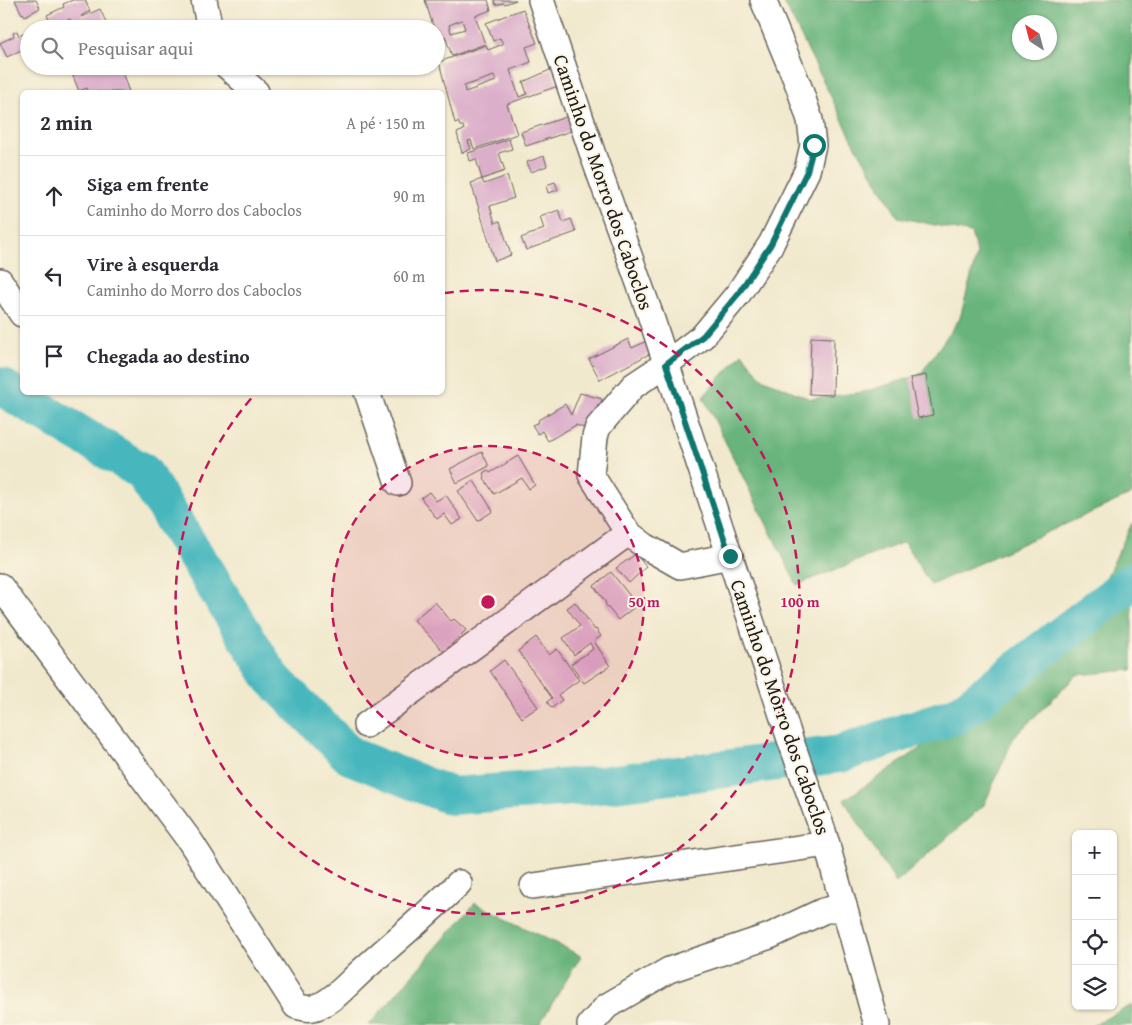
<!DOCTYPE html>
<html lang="pt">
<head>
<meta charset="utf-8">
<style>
  :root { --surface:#fff; --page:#f2f2f3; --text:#2b2b33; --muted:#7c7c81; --line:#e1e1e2 }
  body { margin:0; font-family:"Gentium Book Plus",serif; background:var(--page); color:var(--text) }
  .controls { position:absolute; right:15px; bottom:15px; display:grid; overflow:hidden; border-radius:8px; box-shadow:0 1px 4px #0004 }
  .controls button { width:45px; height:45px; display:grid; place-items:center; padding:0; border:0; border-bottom:1px solid var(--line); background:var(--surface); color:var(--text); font:25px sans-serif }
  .compass { position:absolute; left:1012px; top:15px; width:45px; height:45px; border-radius:50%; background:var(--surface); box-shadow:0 1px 4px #0004; rotate:324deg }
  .stop { position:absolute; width:15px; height:15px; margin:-11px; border:4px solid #0f766e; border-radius:50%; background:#fff }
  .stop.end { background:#0f766e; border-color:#fff; box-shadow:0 1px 5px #0008 }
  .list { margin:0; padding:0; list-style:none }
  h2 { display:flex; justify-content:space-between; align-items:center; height:65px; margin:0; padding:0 20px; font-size:21px }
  h2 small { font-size:16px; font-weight:400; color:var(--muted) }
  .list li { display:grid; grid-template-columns:32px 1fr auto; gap:15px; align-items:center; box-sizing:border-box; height:80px; padding:0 20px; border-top:1px solid var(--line) }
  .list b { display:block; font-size:19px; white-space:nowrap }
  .list p { margin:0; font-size:16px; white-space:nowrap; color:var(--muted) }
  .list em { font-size:16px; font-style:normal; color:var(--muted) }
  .icon { flex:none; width:28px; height:28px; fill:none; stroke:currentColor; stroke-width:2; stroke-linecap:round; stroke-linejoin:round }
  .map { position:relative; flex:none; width:1132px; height:1025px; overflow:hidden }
  .search { position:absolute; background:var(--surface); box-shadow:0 1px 4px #0004; left:20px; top:20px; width:425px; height:55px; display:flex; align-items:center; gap:12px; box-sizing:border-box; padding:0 18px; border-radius:28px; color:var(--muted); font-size:19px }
  .panel { position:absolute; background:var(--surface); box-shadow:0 1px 4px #0004; left:20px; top:90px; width:425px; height:305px; border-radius:8px }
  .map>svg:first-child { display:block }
</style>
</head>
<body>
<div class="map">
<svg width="1132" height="1025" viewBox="0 0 1132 1025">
  <rect width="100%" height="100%" fill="#fcf5e5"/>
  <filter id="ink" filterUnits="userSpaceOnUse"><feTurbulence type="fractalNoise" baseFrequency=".02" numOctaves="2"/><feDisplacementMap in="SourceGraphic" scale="10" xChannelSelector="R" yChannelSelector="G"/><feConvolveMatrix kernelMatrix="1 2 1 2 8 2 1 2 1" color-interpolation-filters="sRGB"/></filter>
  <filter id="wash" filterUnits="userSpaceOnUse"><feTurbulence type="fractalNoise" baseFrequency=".0096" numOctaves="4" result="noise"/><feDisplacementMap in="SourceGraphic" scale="20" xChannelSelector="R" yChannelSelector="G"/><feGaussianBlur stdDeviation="1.12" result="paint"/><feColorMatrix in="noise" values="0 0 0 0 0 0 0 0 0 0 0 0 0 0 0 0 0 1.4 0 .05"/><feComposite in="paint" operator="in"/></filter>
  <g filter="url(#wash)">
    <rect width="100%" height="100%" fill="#f1e9cd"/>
    <g fill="#68b47c" stroke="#42684c" fill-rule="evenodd">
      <path d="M783 0H1132V494L931 585 904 542 797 585 703 397 742 353 762 378 810 399 864 392 920 375 960 318 977 254 971 233 898 217 854 143ZM1020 22H1050V52H1020Z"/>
      <polygon points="1132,523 1132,670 1077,675 1014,737 984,805 896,883 844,800 1075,644"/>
      <polygon points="475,903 581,956 539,1025 369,1025"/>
      <polygon points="1132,1005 1132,1025 1093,1025"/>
    </g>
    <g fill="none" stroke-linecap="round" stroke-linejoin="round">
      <polyline stroke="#47b7bd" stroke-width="38" points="0,386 143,472 272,678 350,756 451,796 600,785 840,754 959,714 1132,581"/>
    </g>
    <g id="blocks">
      <g fill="#dbafca" fill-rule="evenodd">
        <polygon points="15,0 36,0 40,8 25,16 23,13 22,14"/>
        <polygon points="73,0 85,0 90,11 81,16 82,17 100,9 109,29 57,29 71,22 70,19 53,27 47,15 64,7 63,4"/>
        <path d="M425 0H488L491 10 475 16 485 44 452 56 445 36 436 39V29H434ZM462 20 465 29 451 33 449 25Z"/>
        <polygon points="494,0 516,0 505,4 504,3 496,5"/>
        <path d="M523 9 537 43 526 47 531 62 510 70 519 97 527 94 523 82 552 69 558 86 507 104 517 134 474 149 471 140 468 141 471 149 462 153 457 133 464 130 463 126H460L458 122 455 123 439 62 486 45 488 50 503 44 500 38 493 41 486 23ZM494 76 496 81 465 92 464 86Z"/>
        <polygon points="17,31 19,36 29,31 29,46 7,57 0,43 14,36 13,33"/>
        <polygon points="69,66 120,66 129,92 88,92 87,88 79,91"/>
        <polygon points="569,116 574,130 526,146 521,132"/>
        <polygon points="509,139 512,149 499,153 505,171 482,179 484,184 507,176 514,198 490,206 495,223 500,221 511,255 495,261 471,183 482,179 476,159 470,161 468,153"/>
        <polygon points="544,156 547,166 531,172 527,162"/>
        <polygon points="555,182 558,190 548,193 546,185"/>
        <polygon points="559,210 563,222 571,219 576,232 526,250 521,238 544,229 540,217"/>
        <polygon points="811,337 834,338 833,395 809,394"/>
        <polygon points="628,339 632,348 647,341 653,352 600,380 589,359"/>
        <polygon points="926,375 933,415 918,418 910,378"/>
        <polygon points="580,393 602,399 600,405 598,405 589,430 576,425 548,441 542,431 538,434 532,425 539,422 538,420 565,404 571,415"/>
        <polygon points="482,452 489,466 457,483 450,469"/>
        <polygon points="518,456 535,485 529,489 522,478 494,494 484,478 485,477 483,473 488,470 490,473"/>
        <polygon points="474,481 493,511 478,521 458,491"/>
        <polygon points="429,492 436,501 446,495 462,519 452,525 444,514 437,519 421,498"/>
        <polygon points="636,554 646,567 629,583 616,568"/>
        <polygon points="611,572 637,605 618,620 605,604 606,603 594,586"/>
        <polygon points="435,602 451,621 454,619 466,630 444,652 414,620"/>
        <polygon points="575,602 595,630 596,629 601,636 594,641 610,666 584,683 571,664 593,649 590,643 574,655 563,638 580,626 567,608"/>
        <polygon points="536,637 549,655 557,649 579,680 558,695 562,700 552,708 547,702 552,698 518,651"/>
        <polygon points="504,660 538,707 522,718 490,671"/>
      </g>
    </g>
  </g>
  <g filter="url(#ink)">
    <use href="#blocks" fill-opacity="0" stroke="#67645a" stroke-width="1"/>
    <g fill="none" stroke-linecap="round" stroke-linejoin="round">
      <defs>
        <g id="minor">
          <polyline points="204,0 210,29"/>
          <polyline points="541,0 594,158 649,311 790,739 823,831 877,1025"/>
          <polyline points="227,66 256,92"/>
          <polyline points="0,281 22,314"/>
          <polyline points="367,392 398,483"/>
          <polyline points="730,556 680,566 645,546 628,533 591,475 595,437 598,427 633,386 666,364 703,336 738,294 771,244 807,171 813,145 810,120 799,87 763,0"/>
          <path d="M0 586 190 841 296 1006C307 1009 311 1010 321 1005 338 997 351 980 365 968 396 940 429 913 459 883"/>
          <polyline points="366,725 628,533"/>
          <polyline points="533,886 827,844"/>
          <polyline points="590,1025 607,1006 669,970 770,936 823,911 844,906"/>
        </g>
      </defs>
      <use href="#minor" stroke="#67645a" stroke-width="28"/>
      <use href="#minor" stroke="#fff" stroke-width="25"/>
    </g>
  </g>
  <g fill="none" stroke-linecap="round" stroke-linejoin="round" filter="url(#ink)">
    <polyline stroke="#0f766e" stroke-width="6" points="730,556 666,364 703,336 738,294 771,244 807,171 814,145"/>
  </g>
  <circle cx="488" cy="602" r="156" fill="#c2185b" fill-opacity=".12"/>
  <g fill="none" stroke="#c2185b" stroke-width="2.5" stroke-dasharray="9 6">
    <circle cx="488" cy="602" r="156"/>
    <path d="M445 293A312 312 0 1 1 256 393"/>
  </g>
  <g text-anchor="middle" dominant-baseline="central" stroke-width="4" stroke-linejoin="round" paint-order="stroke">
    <g font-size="20" fill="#1c1c1c" stroke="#fcf5e5">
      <text transform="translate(604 182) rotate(71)">Caminho do Morro dos Caboclos</text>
      <text transform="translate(781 707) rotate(71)">Caminho do Morro dos Caboclos</text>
    </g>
  </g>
  <circle cx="488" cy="602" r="8" fill="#c2185b" stroke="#fcf5e5" stroke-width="2.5"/>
  <g font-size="15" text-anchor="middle" font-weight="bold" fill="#c2185b" stroke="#fcf5e5" stroke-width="4" stroke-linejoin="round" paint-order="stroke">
    <text x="644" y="607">50 m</text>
    <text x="800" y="607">100 m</text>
  </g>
</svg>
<div class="controls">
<button>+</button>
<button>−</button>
<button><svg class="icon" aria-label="locate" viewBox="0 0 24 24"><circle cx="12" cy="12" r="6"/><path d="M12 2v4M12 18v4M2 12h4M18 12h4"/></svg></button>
<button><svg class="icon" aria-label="layers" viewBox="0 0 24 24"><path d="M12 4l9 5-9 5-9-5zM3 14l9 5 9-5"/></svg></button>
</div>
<svg class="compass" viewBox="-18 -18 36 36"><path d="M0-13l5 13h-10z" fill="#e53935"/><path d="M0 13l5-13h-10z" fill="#7c7c81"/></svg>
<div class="stop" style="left:814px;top:145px"></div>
<div class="stop end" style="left:730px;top:556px"></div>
<div class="search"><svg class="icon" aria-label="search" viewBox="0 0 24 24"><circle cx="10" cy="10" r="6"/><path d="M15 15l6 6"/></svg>Pesquisar aqui</div>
<section class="panel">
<h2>2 min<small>A pé · 150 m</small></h2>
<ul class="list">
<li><svg class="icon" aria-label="ahead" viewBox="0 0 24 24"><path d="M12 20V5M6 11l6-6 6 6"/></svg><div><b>Siga em frente</b><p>Caminho do Morro dos Caboclos</p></div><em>90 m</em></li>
<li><svg class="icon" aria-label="left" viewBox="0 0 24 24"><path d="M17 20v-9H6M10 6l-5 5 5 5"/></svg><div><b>Vire à esquerda</b><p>Caminho do Morro dos Caboclos</p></div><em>60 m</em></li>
<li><svg class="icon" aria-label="arrive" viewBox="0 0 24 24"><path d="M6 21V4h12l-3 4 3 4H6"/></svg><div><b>Chegada ao destino</b></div></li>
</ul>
</section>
</div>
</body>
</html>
